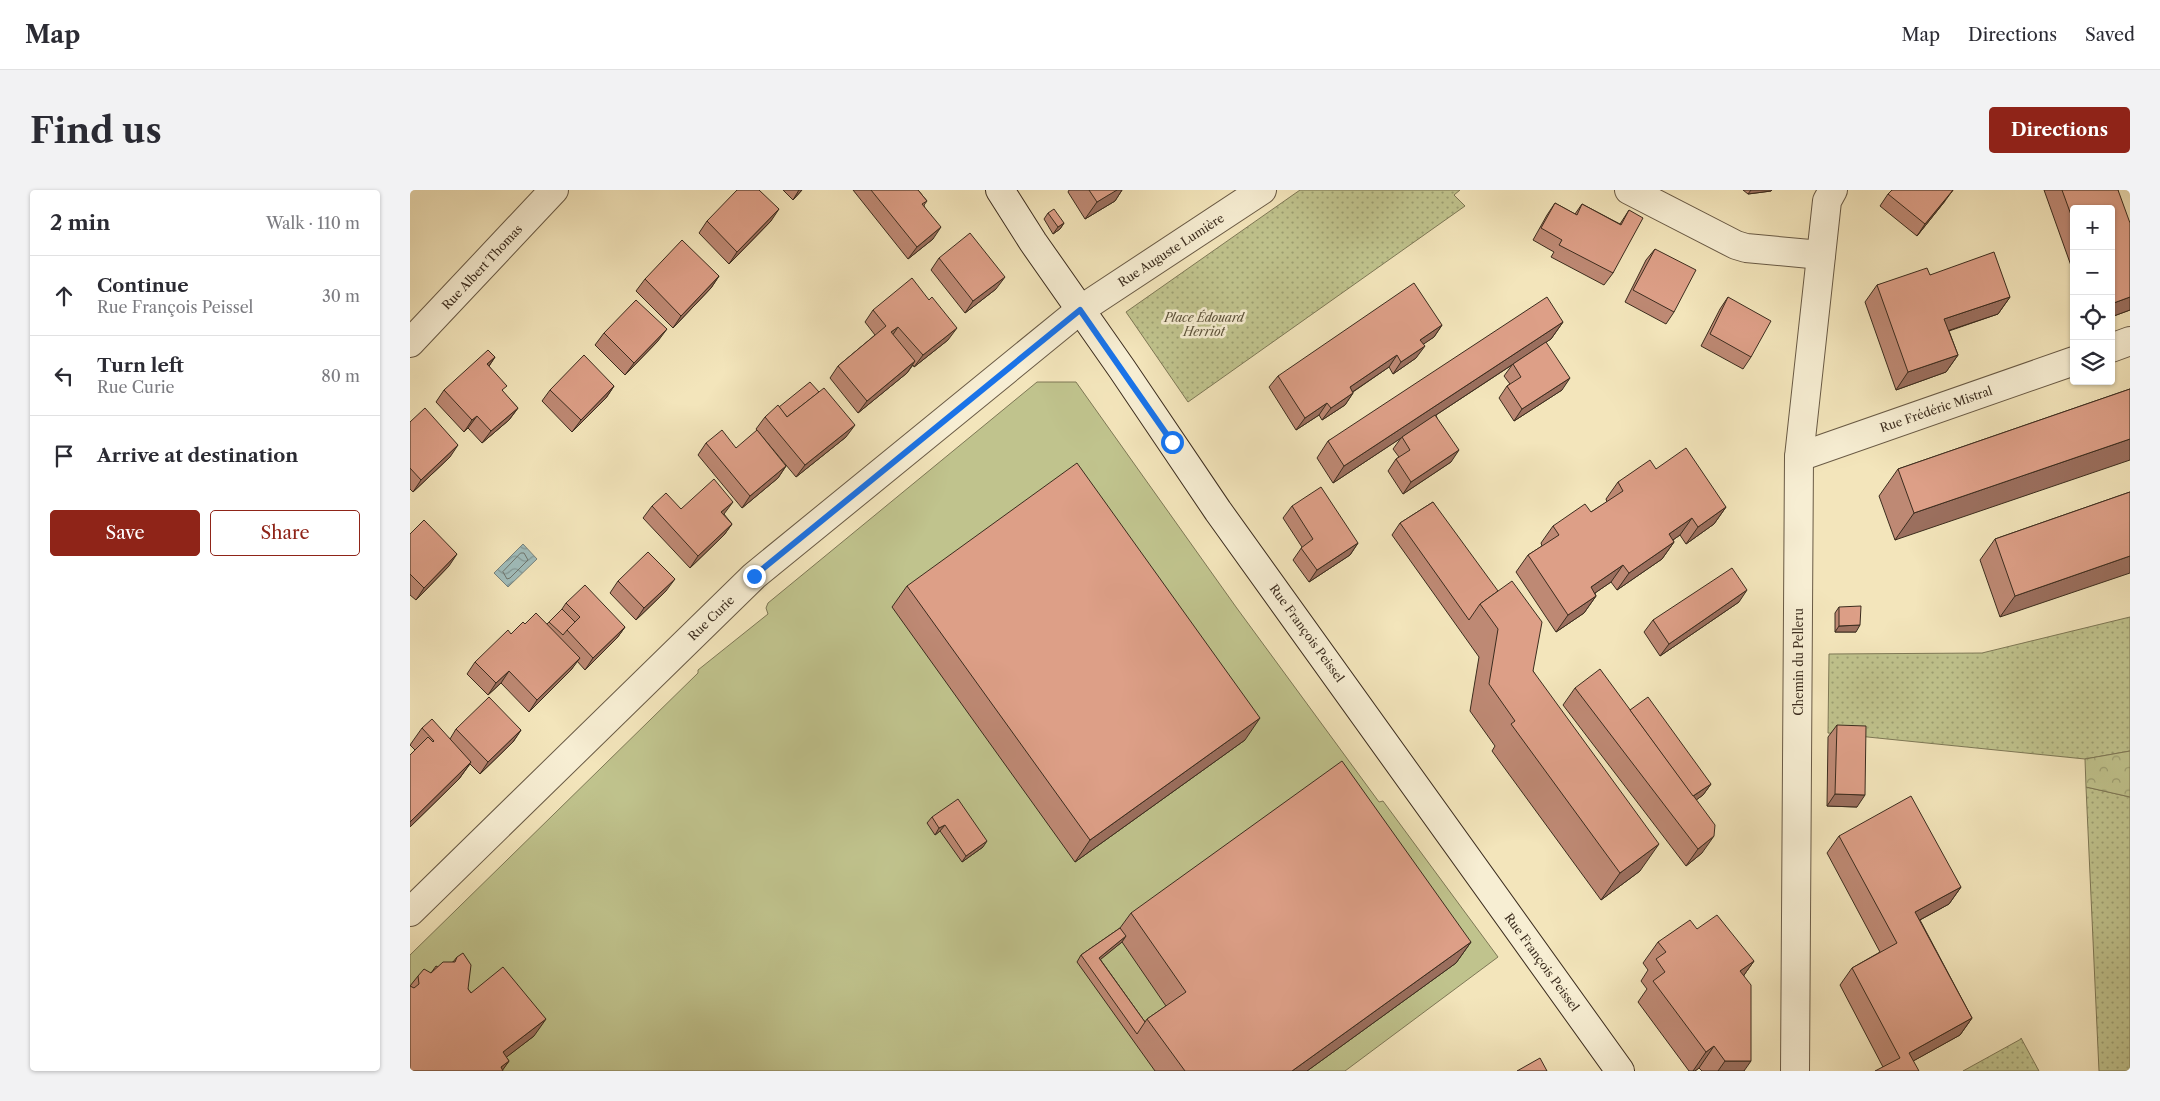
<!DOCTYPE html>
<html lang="en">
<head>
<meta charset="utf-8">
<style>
  :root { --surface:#fff; --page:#f2f2f3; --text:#2b2b33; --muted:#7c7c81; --line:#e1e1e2; --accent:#8f2418 }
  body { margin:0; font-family:"Libre Caslon Text",serif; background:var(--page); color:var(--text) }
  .controls { position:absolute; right:15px; top:15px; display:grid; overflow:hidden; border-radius:5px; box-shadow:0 1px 4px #0004 }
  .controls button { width:45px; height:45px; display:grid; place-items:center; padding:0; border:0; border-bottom:1px solid var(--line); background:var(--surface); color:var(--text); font:25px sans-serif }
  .stop { position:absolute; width:15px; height:15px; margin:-11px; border:4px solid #1a73e8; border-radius:50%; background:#fff }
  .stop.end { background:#1a73e8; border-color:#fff; box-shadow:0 1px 5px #0008 }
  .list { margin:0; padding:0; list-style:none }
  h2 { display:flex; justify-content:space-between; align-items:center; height:65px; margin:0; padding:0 20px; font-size:21px }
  h2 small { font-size:16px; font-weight:400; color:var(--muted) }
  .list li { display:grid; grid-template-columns:32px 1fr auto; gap:15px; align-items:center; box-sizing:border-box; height:80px; padding:0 20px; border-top:1px solid var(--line) }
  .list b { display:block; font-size:19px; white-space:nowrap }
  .list p { margin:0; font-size:16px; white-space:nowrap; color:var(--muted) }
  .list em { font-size:16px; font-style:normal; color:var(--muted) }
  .actions { display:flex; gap:10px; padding:15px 20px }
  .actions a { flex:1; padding:11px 0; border:1px solid var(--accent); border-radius:5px; text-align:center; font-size:18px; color:var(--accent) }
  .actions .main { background:var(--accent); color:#fff }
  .icon { flex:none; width:28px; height:28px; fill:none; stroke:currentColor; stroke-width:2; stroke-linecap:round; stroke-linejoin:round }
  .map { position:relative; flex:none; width:1720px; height:881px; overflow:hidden; border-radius:5px }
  header { display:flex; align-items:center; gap:30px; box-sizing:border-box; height:70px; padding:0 25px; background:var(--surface); border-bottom:1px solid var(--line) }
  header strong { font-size:24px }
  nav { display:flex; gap:28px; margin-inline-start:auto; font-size:18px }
  .intro { display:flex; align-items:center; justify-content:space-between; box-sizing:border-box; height:120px; padding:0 30px }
  h1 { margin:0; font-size:35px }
  .button { padding:12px 22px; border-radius:5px; background:var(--accent); color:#fff; font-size:18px; font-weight:700 }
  main { display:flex; gap:30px; padding:0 30px }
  aside { flex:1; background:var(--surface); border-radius:5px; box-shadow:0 1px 4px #0004 }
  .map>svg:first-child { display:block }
</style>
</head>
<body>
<header>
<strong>Map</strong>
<nav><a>Map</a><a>Directions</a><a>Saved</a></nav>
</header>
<div class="intro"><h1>Find us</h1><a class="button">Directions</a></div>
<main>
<aside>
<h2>2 min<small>Walk · 110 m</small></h2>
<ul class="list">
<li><svg class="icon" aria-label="ahead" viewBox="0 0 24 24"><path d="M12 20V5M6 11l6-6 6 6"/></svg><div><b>Continue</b><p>Rue François Peissel</p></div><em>30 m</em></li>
<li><svg class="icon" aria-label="left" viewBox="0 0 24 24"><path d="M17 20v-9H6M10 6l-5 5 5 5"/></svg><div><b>Turn left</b><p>Rue Curie</p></div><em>80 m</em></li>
<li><svg class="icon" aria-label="arrive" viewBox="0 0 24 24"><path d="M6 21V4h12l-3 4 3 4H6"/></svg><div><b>Arrive at destination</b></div></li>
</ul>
<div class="actions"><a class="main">Save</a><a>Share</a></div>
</aside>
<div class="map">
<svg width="1720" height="881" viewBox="0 0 1720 881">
  <defs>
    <pattern id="green-dots" width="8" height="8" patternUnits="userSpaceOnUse" patternTransform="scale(1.25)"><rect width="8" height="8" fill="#c0c38d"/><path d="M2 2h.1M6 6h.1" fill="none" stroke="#9d9f73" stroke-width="1.8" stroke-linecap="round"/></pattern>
    <pattern id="forest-crowns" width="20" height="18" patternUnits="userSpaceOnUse" patternTransform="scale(1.25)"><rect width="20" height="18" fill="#c0c38d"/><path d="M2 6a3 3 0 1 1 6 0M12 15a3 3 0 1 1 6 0" fill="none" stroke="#9d9f73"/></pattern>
    <pattern id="water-waves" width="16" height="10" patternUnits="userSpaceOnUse" patternTransform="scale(1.25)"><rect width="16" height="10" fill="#a0bcba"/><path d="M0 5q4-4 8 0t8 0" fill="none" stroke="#849997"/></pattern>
  </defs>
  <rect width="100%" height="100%" fill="#f3e5bb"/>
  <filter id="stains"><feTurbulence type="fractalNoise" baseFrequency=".004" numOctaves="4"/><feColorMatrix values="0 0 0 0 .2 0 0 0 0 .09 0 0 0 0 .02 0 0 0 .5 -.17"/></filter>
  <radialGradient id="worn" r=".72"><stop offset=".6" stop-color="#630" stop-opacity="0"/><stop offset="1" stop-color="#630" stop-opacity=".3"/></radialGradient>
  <g fill="url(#green-dots)" stroke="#7e7856">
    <polygon points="890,0 1050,0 1044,5 1055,16 778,212 716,122"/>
    <polygon points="1720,427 1720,561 1675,569 1418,543 1419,464 1572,463"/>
    <polygon points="1676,597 1720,607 1720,881 1689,881"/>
    <polygon points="1611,848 1629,881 1553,881 1611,849"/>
  </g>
  <polygon fill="url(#forest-crowns)" stroke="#7e7856" points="1720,561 1720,607 1676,597 1675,569"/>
  <polygon fill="#c0c38d" stroke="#7e7856" points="627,192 666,192 826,417 969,612 973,611 1088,767 935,881 0,881 0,765 288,483 288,480 358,424 356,418 358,413"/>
  <polygon fill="url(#water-waves)" stroke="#78827c" points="113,354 127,369 98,397 84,383"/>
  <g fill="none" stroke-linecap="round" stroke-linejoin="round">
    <polygon stroke="#6e746c" stroke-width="1" points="111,363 114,363 118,370 100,388 97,389 93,382"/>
    <defs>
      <g id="minor">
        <polyline points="1219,0 1326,55 1336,58 1411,65"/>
        <polyline points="0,153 144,0"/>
        <polyline points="1701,158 1720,151"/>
        <polyline points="1389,267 1664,171"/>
        <polyline points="0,722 344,386 670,120 852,0"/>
        <polyline points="1385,881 1389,267 1417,11 1423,0"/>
      </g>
      <polyline id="secondary" points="590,0 623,52 712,179 808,321 1210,881"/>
    </defs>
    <use href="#minor" stroke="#695a45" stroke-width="30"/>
    <use href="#secondary" stroke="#3b2c1e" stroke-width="30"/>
    <use href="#minor" stroke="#f7eed3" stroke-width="28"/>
    <use href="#secondary" stroke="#f7eed3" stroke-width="28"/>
  </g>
  <g fill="#be8974" stroke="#3b2c1e" fill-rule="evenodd">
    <polygon points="373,0 392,0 383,10"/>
    <polygon points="443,0 508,0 517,11 514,15 523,49 498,69"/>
    <polygon points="659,0 712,0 705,11 675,29 658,2"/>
    <polygon points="1333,0 1362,0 1361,1 1338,4"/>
    <polygon points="1634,0 1708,0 1720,120 1701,127 1701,19 1664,19 1664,84"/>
    <polygon points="1478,4 1535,11 1507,46 1470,16"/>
    <polygon points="1145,13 1165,24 1172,14 1210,34 1219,20 1203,83 1194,95 1141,67 1144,62 1123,50 1137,25"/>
    <polygon points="638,23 654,33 650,39 643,44 634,29"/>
    <polygon points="297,31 361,31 319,74 289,43"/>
    <polygon points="1245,59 1264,122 1256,134 1215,112 1236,70"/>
    <polygon points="529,68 586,99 555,123 521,80"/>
    <polygon points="1520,85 1600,107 1588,124 1539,141 1548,165 1536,182 1486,200 1455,112 1467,95"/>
    <polygon points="309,86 301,98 263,138 226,101 235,89"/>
    <polygon points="1318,107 1341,167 1333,179 1291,156 1310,119"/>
    <polygon points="463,120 538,150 504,177 503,175 497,183 448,223 420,188 428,176 465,145 455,132"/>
    <polygon points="1153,132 1141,149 1136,152 1152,200 1104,231 1089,208 1097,196 1100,194 1094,186 1102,175 1026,225 1041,272 993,304 978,281 986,269 989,267 983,259 991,248 923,293 907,268 918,251"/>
    <polygon points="1032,135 1024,147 1013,154 1006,168 983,184 979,177 943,202 943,203 935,215 912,230 909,225 886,240 859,197 868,186"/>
    <polygon points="194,143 248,151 215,185 185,155"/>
    <polygon points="85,167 79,176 93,202 108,218 99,230 72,253 58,238 54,242 26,212 34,200"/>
    <polygon points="204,196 196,208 162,242 132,211 140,200"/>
    <polygon points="1720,199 1485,350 1469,306 1488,279"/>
    <polygon points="369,217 436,247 386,287 346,239 355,227"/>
    <polygon points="0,232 40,267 3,302 0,299"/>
    <polygon points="296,253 326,258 376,276 368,288 332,318 288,265"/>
    <polygon points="1246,279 1316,317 1304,334 1276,354 1270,345 1263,350 1264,352 1252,369 1207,400 1201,392 1185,403 1186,406 1174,423 1146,442 1106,382 1118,365 1132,356 1131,353 1143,336 1181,322 1197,312 1196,309 1208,292"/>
    <polygon points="1720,302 1590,427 1570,370 1585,349"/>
    <polygon points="1023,312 1123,481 1230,681 1191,710 1082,561 1085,556 1060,521 1069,467 982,345 990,333"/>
    <polygon points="242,316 314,324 322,334 314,345 280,378 233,328"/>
    <polygon points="882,316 948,353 940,365 899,392 883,370 892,357 873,328"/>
    <polygon points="0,344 39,376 6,410 0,405"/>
    <polygon points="208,391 256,401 226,430 200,403"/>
    <polygon points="497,396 835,550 665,672 482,417"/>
    <polygon points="1329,412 1250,466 1234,442 1243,430"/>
    <polygon points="156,413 215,437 207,448 175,480 167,471 161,480 119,522 91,493 78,505 57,484 65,472 101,444 137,434 152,419"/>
    <polygon points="1429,417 1446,442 1425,442 1425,423"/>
    <polygon points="1165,498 1220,520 1301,594 1293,605 1286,610 1292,663 1276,676 1153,515"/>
    <polygon points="1427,535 1447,617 1417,616 1418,547"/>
    <polygon points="12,538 40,549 46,539 111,540 103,552 70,584 60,574 49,589 0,637 0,565 5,560 0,555"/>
    <polygon points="522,627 573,657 552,672 530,641 525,645 517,633"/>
    <polygon points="1429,646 1551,697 1539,714 1510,730 1562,828 1550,845 1503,871 1473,877 1430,795 1442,778 1470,762 1417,663"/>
    <path d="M721 723 1061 752 1046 773 897 881H745L667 772 671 765 710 738ZM712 752 756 816 737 829 735 832 690 769Z"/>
    <polygon points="1287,739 1344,771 1334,785 1334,881 1292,881 1289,878 1285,881 1279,881 1228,812 1237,799 1231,791 1238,780 1233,773 1248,752"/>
    <polygon points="47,767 58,799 61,803 124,846 96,867 99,871 92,880 0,796 8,786 21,783 26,776 28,777 43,772"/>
  </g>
  <g fill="#9b6f5e" stroke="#3b2c1e">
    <polygon points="389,0 392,0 383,10"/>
    <polygon points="705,0 712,0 705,11 675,29 687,12"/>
    <polygon points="1341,0 1362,0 1361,1 1338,4"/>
    <polygon points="1543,0 1535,11 1507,46 1515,34"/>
    <polygon points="369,19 361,31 319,74 327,62"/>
    <polygon points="654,33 650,39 643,44 648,37"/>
    <polygon points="531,37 523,49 498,69 507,57"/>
    <polygon points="309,86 301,98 263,138 271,126"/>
    <polygon points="595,87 586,99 555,123 563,111"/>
    <polygon points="1600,107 1588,124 1522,146 1534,129"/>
    <polygon points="1720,107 1720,120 1701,127 1701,114"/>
    <polygon points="1153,132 1141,149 923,293 934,276"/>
    <polygon points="1032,135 1024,147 1002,162 1010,150"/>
    <polygon points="488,137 480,149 481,142"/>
    <polygon points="547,138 538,150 504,177 513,165"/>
    <polygon points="257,139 248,151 215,185 224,173"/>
    <polygon points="1015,156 1006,168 983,184 991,172"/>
    <polygon points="987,165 979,177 932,209 940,197"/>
    <polygon points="1548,165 1536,182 1486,200 1498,182"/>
    <polygon points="85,167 77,179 77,174"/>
    <polygon points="505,171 497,183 448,223 457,211"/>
    <polygon points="1160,188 1152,200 1104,231 1112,219"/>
    <polygon points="204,196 196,208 162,242 171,230"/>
    <polygon points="943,203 935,215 912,230 921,218"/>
    <polygon points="917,213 909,225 886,240 895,228"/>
    <polygon points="108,218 99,230 72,253 81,241"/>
    <polygon points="67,226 58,238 54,242 62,230"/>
    <polygon points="445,235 436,247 386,287 395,275"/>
    <polygon points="1720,249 1720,270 1485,350 1504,323"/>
    <polygon points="48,255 40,267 3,302 11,290"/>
    <polygon points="1049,260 1041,272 993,304 1001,292"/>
    <polygon points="376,276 368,288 332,318 340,306"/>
    <polygon points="323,312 314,324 303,334 311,322"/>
    <polygon points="1316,317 1304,334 1276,354 1288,337"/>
    <polygon points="1282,328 1270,345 1247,361 1259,344"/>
    <polygon points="322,334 314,345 280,378 288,366"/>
    <polygon points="1264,352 1252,369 1207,400 1219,383"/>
    <polygon points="948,353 940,365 899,392 907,380"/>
    <polygon points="47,364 39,376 6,410 14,398"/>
    <polygon points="1720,366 1720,383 1590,427 1605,406"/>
    <polygon points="1213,375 1201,392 1169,414 1181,397"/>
    <polygon points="265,389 256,401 226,430 234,418"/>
    <polygon points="1337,400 1329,412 1250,466 1259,454"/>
    <polygon points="1186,406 1174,423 1146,442 1158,425"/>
    <polygon points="1450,435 1446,442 1425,442 1429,436"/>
    <polygon points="215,437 207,448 175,480 183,468"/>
    <polygon points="170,468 161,480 119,522 127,510"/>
    <polygon points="99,481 91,493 78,505 86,493"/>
    <polygon points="850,528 835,550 665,672 680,650"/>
    <polygon points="111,540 103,552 70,584 78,572"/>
    <polygon points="61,572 49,589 0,637 0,632"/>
    <polygon points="1301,594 1293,605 1271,621 1279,609"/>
    <polygon points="1425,604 1455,605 1447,617 1417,616"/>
    <polygon points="535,635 530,641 525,645 529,638"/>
    <polygon points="1304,646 1292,663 1276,676 1288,659"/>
    <polygon points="577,651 573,657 552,672 556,666"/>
    <polygon points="1249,654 1230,681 1191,710 1210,683"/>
    <polygon points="1551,697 1539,714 1493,739 1505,722"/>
    <polygon points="716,746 712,752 685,774 689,768"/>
    <polygon points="1061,752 1046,773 897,881 882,881"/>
    <polygon points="1344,771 1329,792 1330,781"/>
    <polygon points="1562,828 1550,845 1487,880 1499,863"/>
    <polygon points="136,829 124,846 81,879 93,862"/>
    <polygon points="1304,856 1289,878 1285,881 1283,881 1296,862"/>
    <polygon points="99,871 92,881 91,877"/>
    <polygon points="1315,871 1341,871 1334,881 1308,881"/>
  </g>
  <g fill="#dd9f87" stroke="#3b2c1e">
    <polygon points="327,0 349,0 369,19 327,62 297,31"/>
    <polygon points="461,0 508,0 517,11 512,14 531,37 507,57"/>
    <polygon points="679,0 707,0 687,12"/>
    <polygon points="1482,0 1543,0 1515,34 1478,4"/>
    <polygon points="1652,0 1708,0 1720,33 1720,107 1701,114 1701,19 1664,19 1664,33"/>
    <polygon points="1145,13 1167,25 1172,14 1211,35 1219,20 1233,28 1203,83 1149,55 1152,50 1131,38"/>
    <polygon points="644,19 654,33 648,37 638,23"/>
    <polygon points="560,43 595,87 563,111 529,68"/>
    <polygon points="272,50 309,86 271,126 235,89"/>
    <polygon points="1245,59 1286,80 1264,122 1223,100"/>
    <polygon points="1584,62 1600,107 1534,129 1548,165 1498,182 1467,95 1517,78 1520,85"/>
    <polygon points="502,88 519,110 522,107 547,138 513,165 488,137 481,142 505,171 457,211 428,176 476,136 463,120"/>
    <polygon points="1004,93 1032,135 1010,150 1015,156 991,172 987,165 940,197 943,203 921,218 917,213 895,228 868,186"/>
    <polygon points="1137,107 1153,132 934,276 918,251"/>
    <polygon points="1318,107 1361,131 1341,167 1300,144"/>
    <polygon points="226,110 257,139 224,173 194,143"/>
    <polygon points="1136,152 1160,188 1112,219 1097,196 1111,187 1103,174"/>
    <polygon points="78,160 85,167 77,174 97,196 92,200 108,218 81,241 67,226 62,230 34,200"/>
    <polygon points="174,165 204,196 171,230 140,200"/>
    <polygon points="400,192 409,202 377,227 369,217"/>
    <polygon points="414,198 445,235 395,275 355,227 368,215 377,227"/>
    <polygon points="1720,199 1720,249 1504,323 1488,279"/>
    <polygon points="15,218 48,255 11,290 0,278 0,232"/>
    <polygon points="1025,225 1049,260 1001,292 986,269 1000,260 992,247"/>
    <polygon points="312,240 326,258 347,240 376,276 340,306 296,253"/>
    <polygon points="1276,258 1316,317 1288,337 1282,328 1259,344 1264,352 1219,383 1213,375 1181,397 1186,406 1158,425 1118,365 1149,345 1143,336 1175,314 1181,322 1213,301 1208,292 1240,270 1246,279"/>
    <polygon points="667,273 850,528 680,650 497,396"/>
    <polygon points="304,289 323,312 311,322 322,334 288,366 242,316 256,303 271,319"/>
    <polygon points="911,297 948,353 907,380 891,358 903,349 882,316"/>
    <polygon points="1720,302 1720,366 1605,406 1585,349"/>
    <polygon points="1023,312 1088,401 1070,414 1059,430 990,333"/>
    <polygon points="14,330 47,364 14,398 0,384 0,344"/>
    <polygon points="238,362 265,389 234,418 208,391"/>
    <polygon points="1322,378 1337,400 1259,454 1243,430"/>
    <polygon points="1102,391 1132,432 1123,481 1249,654 1210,683 1101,534 1105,531 1079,494 1088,439 1070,414"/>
    <polygon points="175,395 215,437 183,468 157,440 170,427 156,413"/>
    <polygon points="1451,416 1450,435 1429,436 1429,417"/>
    <polygon points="152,419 165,432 157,440 153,445 139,432"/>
    <polygon points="126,423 170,468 127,510 99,481 86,493 65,472 98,440 101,444 113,432 115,434"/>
    <polygon points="1190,479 1305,635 1304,646 1288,659 1165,498"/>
    <polygon points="79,507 111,540 78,572 46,539"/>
    <polygon points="1238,507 1301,594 1283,606 1220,520"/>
    <polygon points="22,529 61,572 0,632 0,565 18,547 23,552 24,551 12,538"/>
    <polygon points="1427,535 1456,536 1455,605 1425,604"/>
    <polygon points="932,571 1061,752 882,881 775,881 737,829 776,802 721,723"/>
    <polygon points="1501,606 1551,697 1505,722 1562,828 1499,863 1509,881 1465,881 1490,868 1442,778 1487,753 1429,646"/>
    <polygon points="548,609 577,651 556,666 535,635 529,638 522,627"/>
    <polygon points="1307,725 1344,771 1330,781 1341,795 1341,871 1315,871 1304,856 1296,862 1243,791 1255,782 1246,769 1256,762 1248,752 1280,730 1287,739"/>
    <polygon points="710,738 716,746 689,768 735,832 727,844 671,765"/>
    <polygon points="53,763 61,775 58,799 61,803 93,777 136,829 93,862 99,871 91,877 93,881 0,881 0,796 4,798 9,794 8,786 14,779 21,783 33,772 45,772 47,767"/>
    <polygon points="1130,868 1137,881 1107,881"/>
  </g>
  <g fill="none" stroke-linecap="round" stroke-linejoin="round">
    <polyline stroke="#1a73e8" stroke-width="6" points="344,386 670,120 762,252"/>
  </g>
  <g text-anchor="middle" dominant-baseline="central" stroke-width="5" stroke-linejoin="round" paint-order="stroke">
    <g font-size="12" fill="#3b2c1e" stroke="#f7eed3">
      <text transform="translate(761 60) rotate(-33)">Rue Auguste Lumière</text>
      <text transform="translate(72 77) rotate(-47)">Rue Albert Thomas</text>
      <text transform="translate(1526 219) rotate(-19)">Rue Frédéric Mistral</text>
      <text transform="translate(301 428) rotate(-44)">Rue Curie</text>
      <text transform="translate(897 443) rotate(54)">Rue François Peissel</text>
      <text transform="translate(1388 472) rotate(-90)">Chemin du Pelleru</text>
      <text transform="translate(1132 772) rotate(54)">Rue François Peissel</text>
    </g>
    <g font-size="12" font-style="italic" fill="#5c523a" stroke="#f7eed3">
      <text x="794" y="127">Place Édouard<tspan x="794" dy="14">Herriot</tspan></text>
    </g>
  </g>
  <rect width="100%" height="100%" filter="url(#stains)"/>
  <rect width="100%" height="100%" fill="url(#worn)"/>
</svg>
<div class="controls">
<button>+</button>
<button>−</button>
<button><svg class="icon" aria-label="locate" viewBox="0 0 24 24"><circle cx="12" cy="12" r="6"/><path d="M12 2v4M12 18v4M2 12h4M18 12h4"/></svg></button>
<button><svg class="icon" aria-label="layers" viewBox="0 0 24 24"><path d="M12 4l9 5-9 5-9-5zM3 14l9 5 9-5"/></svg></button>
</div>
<div class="stop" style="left:762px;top:252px"></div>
<div class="stop end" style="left:344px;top:386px"></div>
</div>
</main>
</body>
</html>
